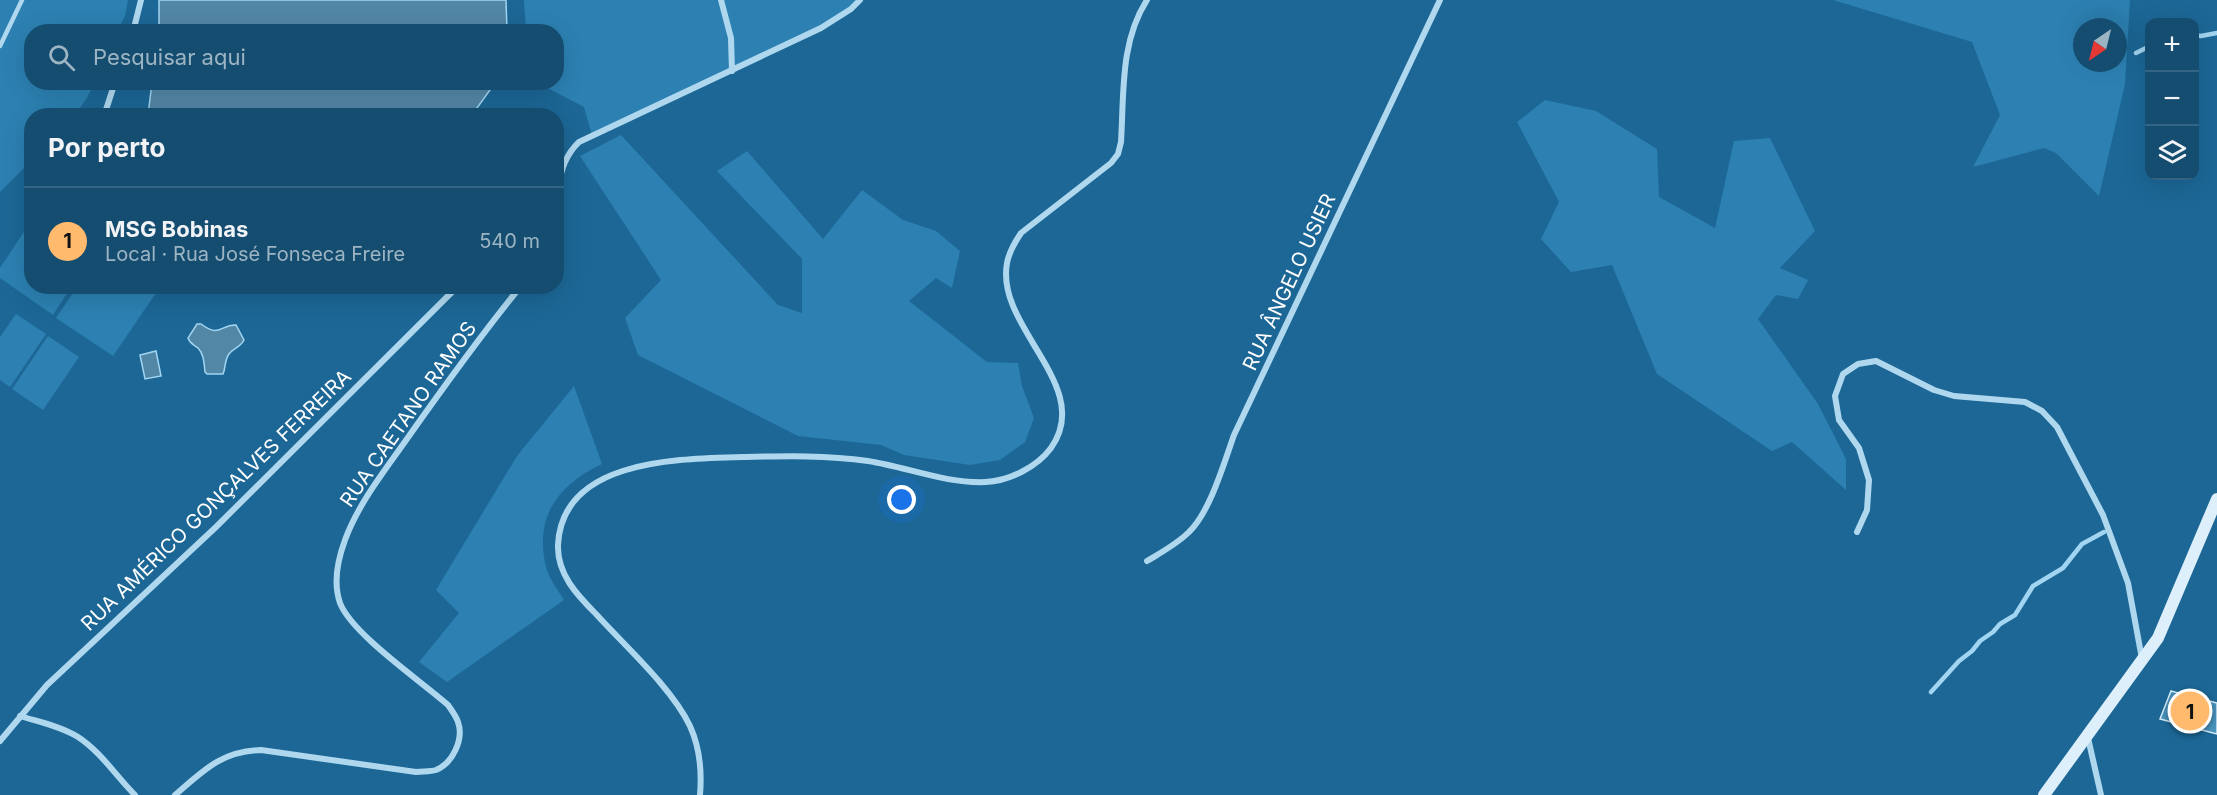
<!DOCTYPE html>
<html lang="pt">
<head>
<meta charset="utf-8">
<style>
  :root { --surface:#154d70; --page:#1e5475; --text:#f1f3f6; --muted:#9db4c3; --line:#346483; --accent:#ffba6d }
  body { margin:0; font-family:Inter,sans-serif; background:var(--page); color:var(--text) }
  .controls { position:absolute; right:18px; top:18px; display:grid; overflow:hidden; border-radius:12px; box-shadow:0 6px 24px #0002 }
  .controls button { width:54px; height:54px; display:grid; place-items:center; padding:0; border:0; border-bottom:2px solid var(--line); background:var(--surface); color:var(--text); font:30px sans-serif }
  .compass { position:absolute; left:2073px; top:18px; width:54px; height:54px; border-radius:50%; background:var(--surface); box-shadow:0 6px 24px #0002; rotate:215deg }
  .you { position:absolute; left:902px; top:500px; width:21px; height:21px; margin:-15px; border:4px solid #fff; border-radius:50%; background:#1a73e8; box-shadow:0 0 0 9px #1a73e833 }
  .badge { display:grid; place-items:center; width:39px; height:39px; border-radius:50%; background:var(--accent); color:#111; font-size:20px; font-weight:700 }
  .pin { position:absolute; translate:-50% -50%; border:3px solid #fff; box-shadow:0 2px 6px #0006 }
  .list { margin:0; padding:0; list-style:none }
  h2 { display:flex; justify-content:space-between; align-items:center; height:78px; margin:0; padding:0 24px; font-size:26px }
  h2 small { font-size:20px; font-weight:400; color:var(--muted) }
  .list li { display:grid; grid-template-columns:39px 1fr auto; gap:18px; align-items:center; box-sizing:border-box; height:108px; padding:0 24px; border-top:2px solid var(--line) }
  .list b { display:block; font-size:22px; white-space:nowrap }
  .list p { margin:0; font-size:20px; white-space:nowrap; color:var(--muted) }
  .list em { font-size:20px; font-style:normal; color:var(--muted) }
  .icon { flex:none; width:33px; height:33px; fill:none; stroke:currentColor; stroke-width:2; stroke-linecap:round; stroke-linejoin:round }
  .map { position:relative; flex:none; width:2217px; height:795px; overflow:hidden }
  .search { position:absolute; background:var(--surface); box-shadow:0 6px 24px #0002; left:24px; top:24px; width:540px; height:66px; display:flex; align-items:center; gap:15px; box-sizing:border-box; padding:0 21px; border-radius:24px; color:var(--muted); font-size:22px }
  .panel { position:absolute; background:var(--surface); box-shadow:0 6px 24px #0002; left:24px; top:108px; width:540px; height:186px; border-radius:24px }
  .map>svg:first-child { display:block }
</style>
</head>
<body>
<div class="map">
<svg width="2217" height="795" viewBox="0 0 2217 795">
  <rect width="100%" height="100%" fill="#1c6796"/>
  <g fill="#2c81b2" fill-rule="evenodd">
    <polygon points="0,0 128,0 125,16 117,31 32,32 32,82 94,83 87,98 75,115 32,116 31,161 0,192"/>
    <polygon points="524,0 860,0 821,28 592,135 584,107 538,83 556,82 556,32 526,31"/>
    <path d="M1833 0H2130L2125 84 2099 196 2056 153 2044 148 1973 167 2000 115 1972 42ZM2082 27H2118V63H2082Z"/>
    <polygon points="1545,100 1596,111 1657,149 1659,197 1715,228 1734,141 1770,138 1815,231 1780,268 1808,280 1798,299 1776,295 1758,319 1818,404 1846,459 1846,490 1792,442 1772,451 1657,374 1612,265 1571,272 1541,239 1559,202 1517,122"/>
    <polygon points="621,135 778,305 802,313 802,259 717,171 747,151 823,239 862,190 903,220 936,231 960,251 952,288 936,278 909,301 987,362 1018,363 1022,386 1034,418 1025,442 1000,460 970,465 904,455 881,445 798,436 638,355 625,318 661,280 580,156"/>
    <polygon points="31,221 32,286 71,287 53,315 0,278 0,268"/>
    <polygon points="77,287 77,286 160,287 113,356 56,318"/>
    <polygon points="16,314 46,334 10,387 0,380 0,337"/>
    <polygon points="48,336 79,357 43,410 12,389"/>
    <path d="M574 386 602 464C558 485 534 516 546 567 549 579 558 590 564 600L447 682 419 662 459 613 436 590 517 456Z"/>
  </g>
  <g fill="#5387a6" stroke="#a2d5f1" stroke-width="1.5">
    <polygon points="159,0 506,0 507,31 159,31"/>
    <polygon points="152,83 152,82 495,83 472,115 148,115"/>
    <path d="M197 324H201C220 338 219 325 236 325L244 340C240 348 233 348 229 354 224 361 226 368 223 374H207L205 372C204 363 204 354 198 348 193 344 190 344 188 338Z"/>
    <polygon points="156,351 161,376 145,379 140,355"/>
  </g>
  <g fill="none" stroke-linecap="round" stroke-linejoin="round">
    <g stroke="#a2d5f1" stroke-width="4.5">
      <polyline points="2194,35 2201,36 2217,33"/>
      <polyline points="2136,53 2150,46"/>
      <polyline points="1931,692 1959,661 1972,651 1980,641 1993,632 2000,624 2015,615 2033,586 2063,568 2082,544 2104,532"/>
    </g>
  </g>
  <polygon fill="#4993be" stroke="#d6edfb" stroke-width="1.5" points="2171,691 2217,703 2217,734 2160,719"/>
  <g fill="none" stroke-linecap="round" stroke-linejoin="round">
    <polyline stroke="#afd8ef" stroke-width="4.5" points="0,46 22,0"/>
    <g stroke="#afd8ef" stroke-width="6">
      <polyline points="721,0 731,38 732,71"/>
      <polyline points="133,32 141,0"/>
      <polyline points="104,116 115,82"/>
      <path d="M556 193C561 173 564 156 579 142L821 28 851 9 860 0"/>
      <polyline points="1857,532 1867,510 1869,480 1859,448 1839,420 1835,396 1843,374 1858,364 1876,361 1934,390 1954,396 2025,402 2042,411 2057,427 2103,515 2128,583 2142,659"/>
      <path d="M1147 561C1162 552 1177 544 1189 532 1210 512 1224 463 1234 435L1440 0"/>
      <path d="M20 716C39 722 60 726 78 737 101 752 116 776 135 795"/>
      <polyline points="2088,738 2101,795"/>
      <polyline points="0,741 47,685 216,527 458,286"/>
      <path d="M175 795C203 771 221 751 261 750L416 772C422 771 430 772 436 770 453 763 464 739 458 722 456 716 452 711 448 705 421 681 352 634 340 603 333 583 338 559 345 540 359 502 386 469 409 436 445 385 481 335 521 286"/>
      <path d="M700 795C702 771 700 748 690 726 672 688 625 646 596 614 577 595 557 574 558 545 562 458 681 459 744 457 786 456 826 455 868 461 907 467 946 484 986 482 1009 481 1037 467 1051 448 1095 386 995 328 1007 263 1009 252 1015 242 1021 233L1111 163 1118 154 1121 142C1124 93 1120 42 1147 0"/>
    </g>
    <polyline stroke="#dceffb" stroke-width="12" points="2044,795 2158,638 2217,499"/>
  </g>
  <g text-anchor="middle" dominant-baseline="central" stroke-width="4.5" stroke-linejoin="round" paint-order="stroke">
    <g font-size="20" fill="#fff" stroke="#1c6796">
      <text transform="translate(1289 282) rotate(-65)">RUA ÂNGELO USIER</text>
      <text transform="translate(408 414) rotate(-55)">RUA CAETANO RAMOS</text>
      <text transform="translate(216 500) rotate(-44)">RUA AMÉRICO GONÇALVES FERREIRA</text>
    </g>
  </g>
</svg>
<div class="controls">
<button>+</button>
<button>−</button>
<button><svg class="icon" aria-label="layers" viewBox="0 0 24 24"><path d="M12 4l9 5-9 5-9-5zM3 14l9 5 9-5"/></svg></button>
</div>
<svg class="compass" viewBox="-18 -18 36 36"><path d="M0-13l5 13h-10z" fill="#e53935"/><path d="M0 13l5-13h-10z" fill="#9db4c3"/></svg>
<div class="you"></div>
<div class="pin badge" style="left:2190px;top:711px">1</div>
<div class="search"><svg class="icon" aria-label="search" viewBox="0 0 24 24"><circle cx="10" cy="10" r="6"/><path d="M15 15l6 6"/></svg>Pesquisar aqui</div>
<section class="panel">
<h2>Por perto<small></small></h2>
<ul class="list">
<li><span class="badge">1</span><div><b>MSG Bobinas</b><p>Local · Rua José Fonseca Freire</p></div><em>540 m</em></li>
</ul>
</section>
</div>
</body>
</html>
